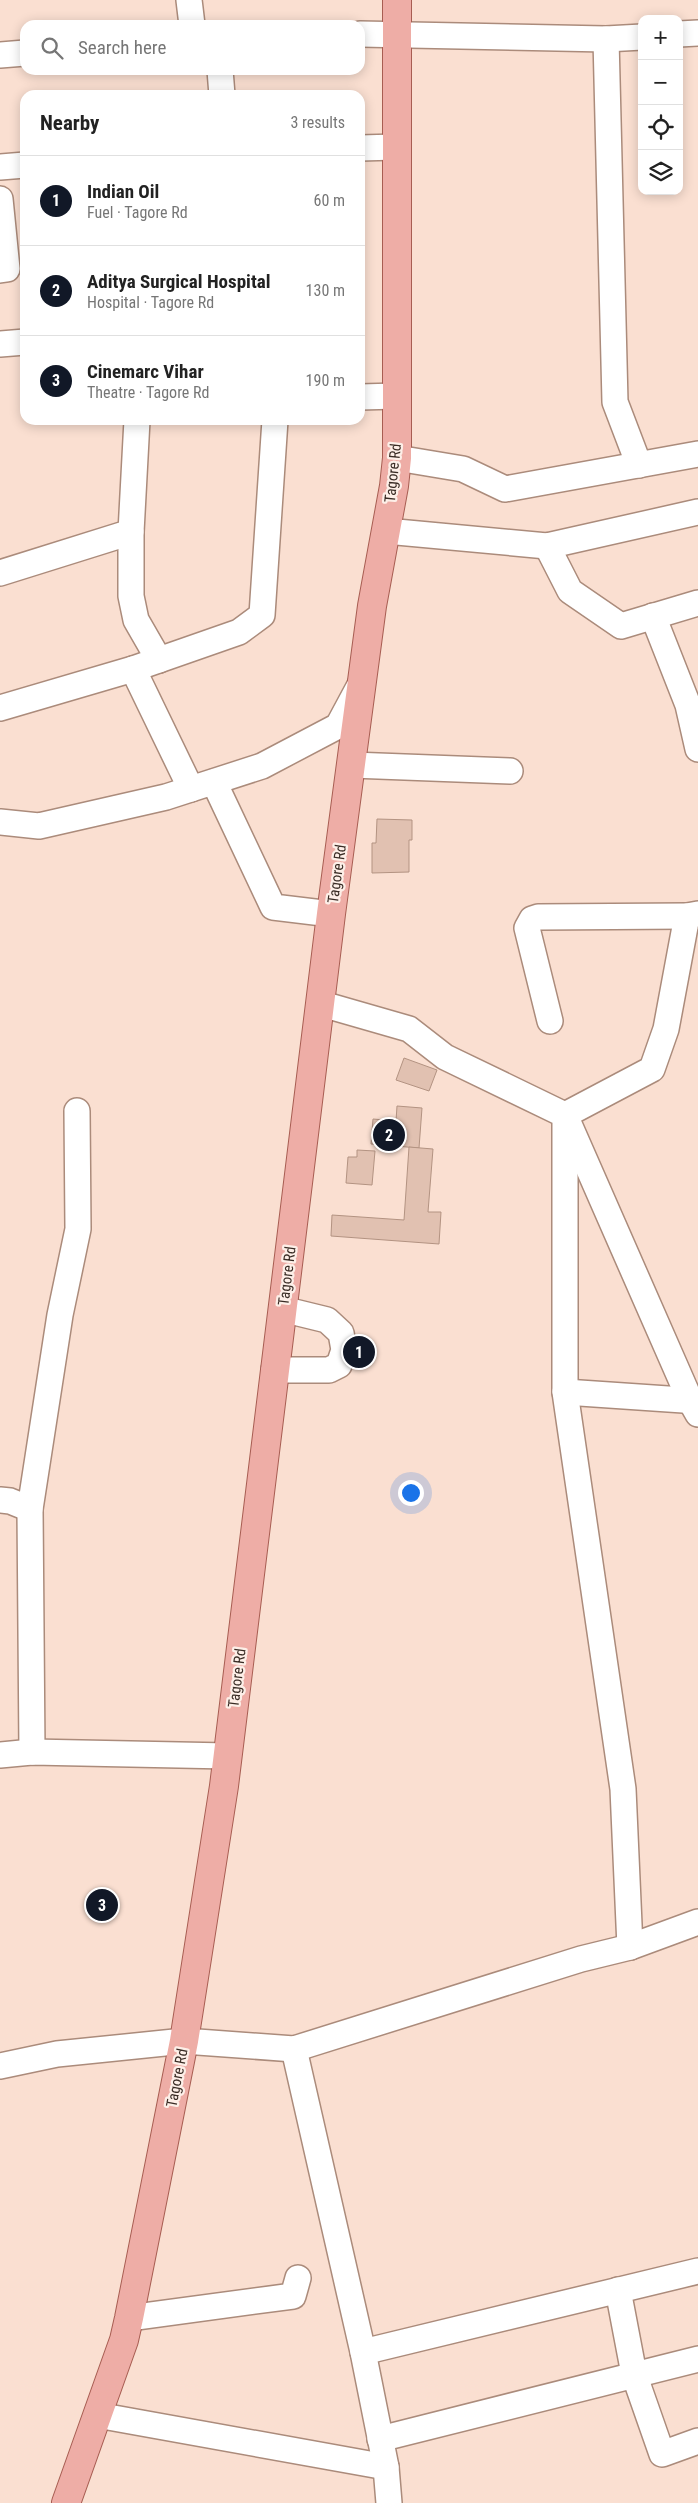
<!DOCTYPE html>
<html lang="en">
<head>
<meta charset="utf-8">
<style>
  :root { --surface:#fff; --page:#f6f6f6; --text:#222; --muted:#767676; --line:#e0e0e0; --accent:#111827 }
  body { margin:0; font-family:"Roboto Condensed",sans-serif; background:var(--page); color:var(--text) }
  .controls { position:absolute; right:15px; top:15px; display:grid; overflow:hidden; border-radius:10px; box-shadow:0 2px 12px #0003 }
  .controls button { width:45px; height:45px; display:grid; place-items:center; padding:0; border:0; border-bottom:1px solid var(--line); background:var(--surface); color:var(--text); font:25px sans-serif }
  .you { position:absolute; left:410px; top:1492px; width:18px; height:18px; margin:-12px; border:4px solid #fff; border-radius:50%; background:#1a73e8; box-shadow:0 0 0 8px #1a73e833 }
  .badge { display:grid; place-items:center; width:32px; height:32px; border-radius:50%; background:var(--accent); color:#fff; font-size:16px; font-weight:700 }
  .pin { position:absolute; translate:-50% -50%; border:2px solid #fff; box-shadow:0 1px 5px #0006 }
  .list { margin:0; padding:0; list-style:none }
  h2 { display:flex; justify-content:space-between; align-items:center; height:65px; margin:0; padding:0 20px; font-size:21px }
  h2 small { font-size:16px; font-weight:400; color:var(--muted) }
  .list li { display:grid; grid-template-columns:32px 1fr auto; gap:15px; align-items:center; box-sizing:border-box; height:90px; padding:0 20px; border-top:1px solid var(--line) }
  .list b { display:block; font-size:19px; white-space:nowrap }
  .list p { margin:0; font-size:16px; white-space:nowrap; color:var(--muted) }
  .list em { font-size:16px; font-style:normal; color:var(--muted) }
  .icon { flex:none; width:28px; height:28px; fill:none; stroke:currentColor; stroke-width:2; stroke-linecap:round; stroke-linejoin:round }
  .map { position:relative; flex:none; width:698px; height:2503px; overflow:hidden }
  .search { position:absolute; background:var(--surface); box-shadow:0 2px 12px #0003; left:20px; top:20px; width:345px; height:55px; display:flex; align-items:center; gap:12px; box-sizing:border-box; padding:0 18px; border-radius:15px; color:var(--muted); font-size:19px }
  .panel { position:absolute; background:var(--surface); box-shadow:0 2px 12px #0003; left:20px; top:90px; width:345px; height:335px; border-radius:15px }
  .map>svg:first-child { display:block }
</style>
</head>
<body>
<div class="map">
<svg width="698" height="2503" viewBox="0 0 698 2503">
  <rect width="100%" height="100%" fill="#fadfd1"/>
  <g fill="#e1c1b1" stroke="#b39382">
    <polygon points="377,819 412,820 412,840 409,840 409,872 372,873 372,843 376,843"/>
    <polygon points="404,1058 437,1070 429,1091 396,1080"/>
    <polygon points="397,1106 422,1108 419,1148 371,1144 373,1119 396,1121"/>
    <polygon points="409,1147 433,1149 428,1212 441,1212 439,1244 331,1236 332,1215 404,1220"/>
    <polygon points="357,1150 375,1151 372,1185 346,1183 348,1157 357,1157"/>
  </g>
  <g fill="none" stroke-linecap="round" stroke-linejoin="round">
    <defs>
      <g id="minor">
        <polyline points="189,0 192,25"/>
        <polyline points="360,34 606,39 642,37"/>
        <polyline points="679,34 698,33"/>
        <polyline points="606,39 615,402 639,465"/>
        <polyline points="0,55 25,53"/>
        <polyline points="220,70 222,95"/>
        <polyline points="360,148 396,147"/>
        <polyline points="0,167 25,165"/>
        <polyline points="0,199 7,269 0,270"/>
        <polyline points="0,344 25,342"/>
        <polyline points="360,397 397,396"/>
        <polyline points="397,458 463,469 505,489 698,454"/>
        <polyline points="386,531 547,546 698,512"/>
        <polyline points="131,532 131,596 136,620 159,660"/>
        <polyline points="547,546 570,591 621,626 698,603"/>
        <polyline points="0,573 131,532 137,420"/>
        <polyline points="653,616 688,705 698,749"/>
        <polyline points="133,669 191,789"/>
        <polyline points="0,708 133,669 239,632 262,615 275,420"/>
        <polyline points="352,765 510,771"/>
        <polyline points="214,782 273,907 331,914"/>
        <polyline points="0,822 39,826 166,797 262,766 338,726 360,685"/>
        <polyline points="698,914 687,916 666,1029 652,1069 565,1115 690,1400 698,1414"/>
        <polyline points="322,1004 409,1029 445,1057 565,1115 565,1392 623,1789 630,1947"/>
        <polyline points="550,1021 527,928 532,919 538,917 687,916"/>
        <polyline points="274,1370 329,1370 339,1365 344,1350 341,1333 327,1320 282,1309"/>
        <polyline points="565,1392 698,1401"/>
        <polyline points="0,1500 10,1501 30,1509"/>
        <polyline points="32,1752 30,1509 60,1315 78,1229 77,1111"/>
        <polyline points="0,1755 32,1752 228,1756"/>
        <polyline points="294,2049 363,2352 386,2467 389,2503"/>
        <polyline points="0,2066 57,2054 184,2041 294,2049 581,1959 630,1947 698,1922"/>
        <polyline points="618,2290 634,2374 662,2454 698,2441"/>
        <polyline points="129,2318 293,2296 298,2278"/>
        <polyline points="363,2352 698,2271"/>
        <polyline points="97,2415 386,2467"/>
        <polyline points="380,2439 698,2359"/>
      </g>
      <polyline id="major" points="66,2503 124,2340 129,2318 184,2041 224,1786 331,914 372,606 394,486 397,458 397,0"/>
    </defs>
    <use href="#minor" stroke="#ab8b7b" stroke-width="28"/>
    <use href="#major" stroke="#a75d52" stroke-width="30"/>
    <use href="#minor" stroke="#fff" stroke-width="25"/>
    <use href="#major" stroke="#eeada6" stroke-width="28"/>
  </g>
  <g text-anchor="middle" dominant-baseline="central" stroke-width="4.5" stroke-linejoin="round" paint-order="stroke">
    <g font-size="15" fill="#392c25" stroke="#fdefe8">
      <text transform="translate(393 473) rotate(-84)">Tagore Rd</text>
      <text transform="translate(337 874) rotate(-82)">Tagore Rd</text>
      <text transform="translate(287 1276) rotate(-83)">Tagore Rd</text>
      <text transform="translate(237 1678) rotate(-83)">Tagore Rd</text>
      <text transform="translate(177 2078) rotate(-79)">Tagore Rd</text>
    </g>
  </g>
</svg>
<div class="controls">
<button>+</button>
<button>−</button>
<button><svg class="icon" aria-label="locate" viewBox="0 0 24 24"><circle cx="12" cy="12" r="6"/><path d="M12 2v4M12 18v4M2 12h4M18 12h4"/></svg></button>
<button><svg class="icon" aria-label="layers" viewBox="0 0 24 24"><path d="M12 4l9 5-9 5-9-5zM3 14l9 5 9-5"/></svg></button>
</div>
<div class="you"></div>
<div class="pin badge" style="left:359px;top:1352px">1</div>
<div class="pin badge" style="left:389px;top:1135px">2</div>
<div class="pin badge" style="left:102px;top:1905px">3</div>
<div class="search"><svg class="icon" aria-label="search" viewBox="0 0 24 24"><circle cx="10" cy="10" r="6"/><path d="M15 15l6 6"/></svg>Search here</div>
<section class="panel">
<h2>Nearby<small>3 results</small></h2>
<ul class="list">
<li><span class="badge">1</span><div><b>Indian Oil</b><p>Fuel · Tagore Rd</p></div><em>60 m</em></li>
<li><span class="badge">2</span><div><b>Aditya Surgical Hospital</b><p>Hospital · Tagore Rd</p></div><em>130 m</em></li>
<li><span class="badge">3</span><div><b>Cinemarc Vihar</b><p>Theatre · Tagore Rd</p></div><em>190 m</em></li>
</ul>
</section>
</div>
</body>
</html>
